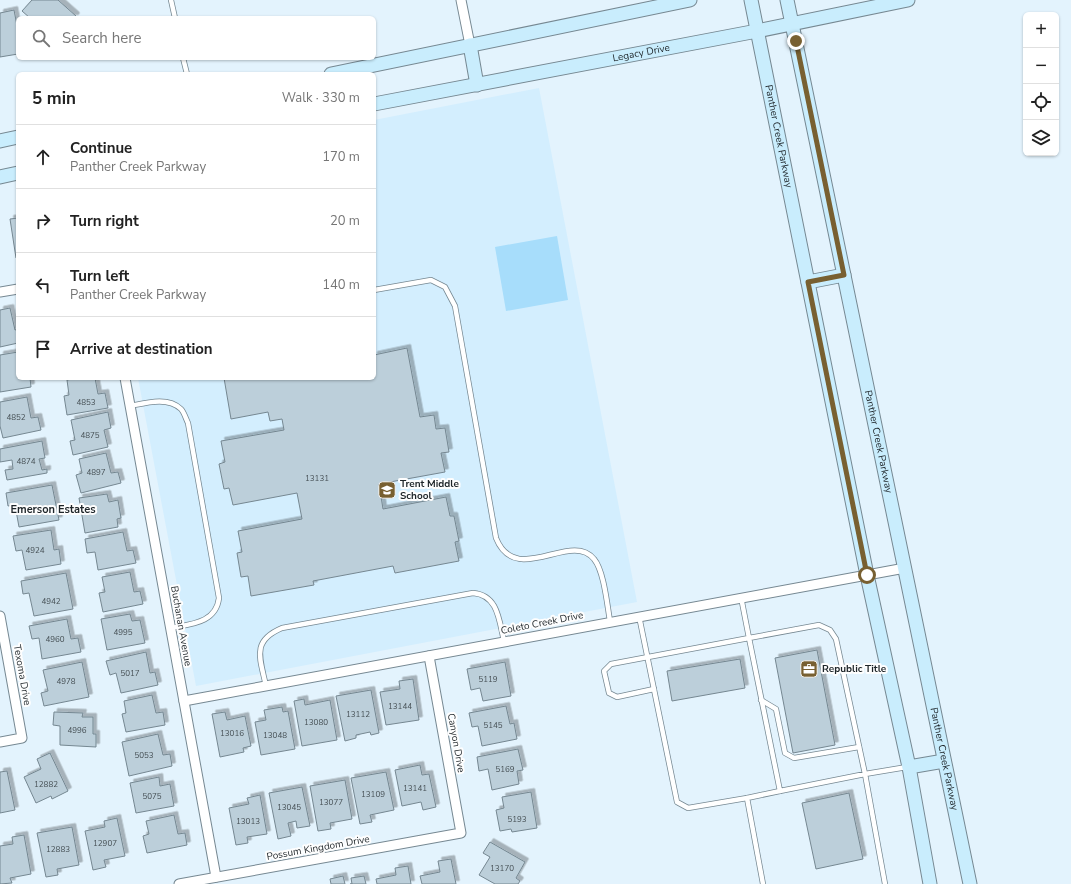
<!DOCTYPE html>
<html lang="en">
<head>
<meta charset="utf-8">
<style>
  :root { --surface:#fff; --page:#f2f2f2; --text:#222; --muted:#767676; --line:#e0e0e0 }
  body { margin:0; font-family:"Nunito Sans",sans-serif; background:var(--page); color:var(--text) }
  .controls { position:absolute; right:12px; top:12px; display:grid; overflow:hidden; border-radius:6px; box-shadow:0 1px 3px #0004 }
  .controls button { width:36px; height:36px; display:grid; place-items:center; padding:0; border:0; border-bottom:1px solid var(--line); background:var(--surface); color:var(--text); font:20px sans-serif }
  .stop { position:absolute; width:12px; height:12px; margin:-9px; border:3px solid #786031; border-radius:50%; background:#fff }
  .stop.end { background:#786031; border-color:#fff; box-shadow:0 1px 4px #0008 }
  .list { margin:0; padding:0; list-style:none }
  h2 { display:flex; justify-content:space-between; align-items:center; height:52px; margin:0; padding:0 16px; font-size:17px }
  h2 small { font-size:13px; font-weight:400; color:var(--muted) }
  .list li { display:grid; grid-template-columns:26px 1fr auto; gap:12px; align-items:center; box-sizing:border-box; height:64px; padding:0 16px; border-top:1px solid var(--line) }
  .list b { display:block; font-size:15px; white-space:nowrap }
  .list p { margin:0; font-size:13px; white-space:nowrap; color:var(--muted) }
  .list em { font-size:13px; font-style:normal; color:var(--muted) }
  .icon { flex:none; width:22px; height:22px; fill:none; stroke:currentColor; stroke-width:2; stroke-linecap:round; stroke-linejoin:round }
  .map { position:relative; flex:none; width:1071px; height:884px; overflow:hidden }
  .search { position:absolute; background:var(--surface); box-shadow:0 1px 3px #0004; left:16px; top:16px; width:360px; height:44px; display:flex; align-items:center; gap:10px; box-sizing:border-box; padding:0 14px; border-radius:6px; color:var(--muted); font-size:15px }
  .panel { position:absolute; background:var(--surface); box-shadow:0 1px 3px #0004; left:16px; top:72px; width:360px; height:308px; border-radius:6px }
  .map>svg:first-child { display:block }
</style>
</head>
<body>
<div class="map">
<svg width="1071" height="884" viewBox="0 0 1071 884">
  <defs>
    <filter id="shadow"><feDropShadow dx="3.5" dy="-3.5" stdDeviation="0" flood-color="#0004"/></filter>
  </defs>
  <rect width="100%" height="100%" fill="#e3f3fd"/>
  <polygon fill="#d3eefe" points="539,88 637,602 196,686 138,378 374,378 374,120"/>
  <polygon fill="#a7ddfb" points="557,236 568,300 506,311 495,247"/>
  <g fill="#bccfda" stroke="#758791" filter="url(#shadow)">
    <polygon points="32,0 58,0 76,16 75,18 30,18 22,11"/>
    <polygon points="14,10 18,31 18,54 0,57 0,13"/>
    <polygon points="18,218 18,257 16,258 10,219"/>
    <polygon points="10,308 15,330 18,329 18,343 0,347 0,310"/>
    <polygon points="407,348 420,417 434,415 436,429 445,428 449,452 441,453 445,472 379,484 383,509 446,497 450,516 454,516 459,541 455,542 459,561 395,573 393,566 313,581 314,585 251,596 248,576 241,577 237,553 242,552 238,531 302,519 297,493 233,505 229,488 224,489 219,464 225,462 221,441 284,430 282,419 270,421 268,412 231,419 224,378 374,378 374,355"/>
    <polygon points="18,352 18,378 30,378 31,387 0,392 0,355"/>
    <polygon points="78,378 95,378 98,394 105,393 108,408 67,415 64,396 69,395 67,380"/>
    <polygon points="27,397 31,418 38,417 41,430 3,438 0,426 0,402"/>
    <polygon points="108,412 111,428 104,430 108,447 73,455 70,441 75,440 71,420"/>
    <polygon points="42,441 45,458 39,459 42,470 47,469 47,473 7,480 5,470 13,469 12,460 0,462 0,449"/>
    <polygon points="106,453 111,473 118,472 121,483 81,493 76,475 82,473 79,459"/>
    <polygon points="52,485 59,520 19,527 15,505 8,506 6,493"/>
    <polygon points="107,494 109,502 118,500 121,518 117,519 118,527 85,533 79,498"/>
    <polygon points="51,530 54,550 59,549 61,564 26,570 22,550 16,551 13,536"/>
    <polygon points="123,532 127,551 133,550 136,563 98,570 95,552 87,553 85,539"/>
    <polygon points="130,572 134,592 140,591 143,604 103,612 99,593 105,592 102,577"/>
    <polygon points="66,573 73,609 34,616 29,593 23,594 21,581"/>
    <polygon points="130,614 132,621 140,620 145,643 107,650 101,619"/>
    <polygon points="67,619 71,639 78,638 81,652 42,659 39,638 32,639 29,626"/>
    <polygon points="817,650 835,745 793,753 775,658"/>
    <polygon points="146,652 150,673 155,672 158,685 121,693 116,673 110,675 106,661"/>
    <polygon points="740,659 745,688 672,701 667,671"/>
    <polygon points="82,662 89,697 44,706 41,693 48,691 43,670"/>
    <polygon points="505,662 511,696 483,701 480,688 471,690 467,669"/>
    <polygon points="413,679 419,720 386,725 380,692 400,689 399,681"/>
    <polygon points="371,690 379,733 371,735 370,732 356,735 356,738 345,741 336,696"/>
    <polygon points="152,695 156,713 163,712 165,725 126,732 122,714 126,713 124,701"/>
    <polygon points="304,699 305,705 330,700 337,740 302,746 294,701"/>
    <polygon points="506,706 510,724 514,723 517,739 482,746 478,726 472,727 469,713"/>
    <polygon points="282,707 283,712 288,711 295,749 261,755 255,722 266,720 264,710"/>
    <polygon points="54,712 83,713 82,717 93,717 93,734 96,734 96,747 60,745 60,726 53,725"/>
    <polygon points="225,712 227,720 245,716 251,746 243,748 244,752 220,757 212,714"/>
    <polygon points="158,734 163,755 170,754 172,766 129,776 122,742"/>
    <polygon points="518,749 523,770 517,771 519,784 492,790 488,769 479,771 477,757"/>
    <polygon points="50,753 68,791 52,799 51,796 36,803 24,777 41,769 37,759"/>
    <polygon points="420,765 422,775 429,774 436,807 423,810 421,802 402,806 395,770"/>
    <polygon points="7,771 15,810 0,813 0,772"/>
    <polygon points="386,772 394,810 370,815 372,822 360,824 351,778"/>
    <polygon points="159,777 160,786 170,784 174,806 136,813 130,783"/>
    <polygon points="345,780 352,819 330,823 331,829 318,831 310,786"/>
    <polygon points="302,787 310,826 297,828 296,821 288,823 291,836 278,839 269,793"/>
    <polygon points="531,792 537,828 512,832 511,829 500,831 496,810 504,808 502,797"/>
    <polygon points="849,793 863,859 816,869 802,803"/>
    <polygon points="260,795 267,834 247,837 248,843 236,845 229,808 249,804 247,798"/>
    <polygon points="174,815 178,834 185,833 187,845 147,853 143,836 149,834 146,821"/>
    <polygon points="117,818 125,856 104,860 106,867 93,870 85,831 105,827 104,821"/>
    <polygon points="72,827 79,865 57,869 58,875 46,877 37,833"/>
    <polygon points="24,835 31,874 10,878 12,883 0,884 0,846 13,844 12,837"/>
    <polygon points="490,842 525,862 516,878 520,881 518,884 495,884 479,875 490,857 483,853"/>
    <polygon points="451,859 456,884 422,884 420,876 440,872 438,861"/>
    <polygon points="408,866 411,884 377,884 376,879 396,875 395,868"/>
    <polygon points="343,876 345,884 331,884 330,879"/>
    <polygon points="364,876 366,884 350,884 352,884 351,878"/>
  </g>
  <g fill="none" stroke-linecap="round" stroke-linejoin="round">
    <defs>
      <g id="lane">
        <polyline points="171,0 175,18"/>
        <polyline points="183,58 187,74"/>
        <path d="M374 290 431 280 445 287 455 306 496 538C516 588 571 530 594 559 604 571 607 604 610 621"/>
        <path d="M130 406C145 403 168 396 181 409 184 412 186 419 188 423L219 598C216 623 191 624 171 628"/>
        <polyline points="639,616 677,802 688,808 747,798"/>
        <path d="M266 686C260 658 251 641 282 628L473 593C498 595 499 620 504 641"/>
        <polyline points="654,689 617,697 609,693 604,671 611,664 749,638 780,791 865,774 836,639 830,630 819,625 749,638 741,597"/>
        <polyline points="761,700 776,709 785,753 794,758 859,747"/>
        <polyline points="763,884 747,798 780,791"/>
        <polyline points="885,884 865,774 907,767"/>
      </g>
      <g id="street">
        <polyline points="461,0 470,45"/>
        <polyline points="0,292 18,289"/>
        <polyline points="125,378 216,877"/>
        <polyline points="0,616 22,738 0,742"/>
        <polyline points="184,701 905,568"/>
        <polyline points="179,884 461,833 429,656"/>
      </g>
      <g id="secondary">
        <path id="s1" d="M751 0 867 575 909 767 930 884"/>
        <path id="s2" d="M787 0 970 884"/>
        <polyline points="470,45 477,85"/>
        <polyline points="331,74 690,0"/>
        <path id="s3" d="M374 104 757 31 908 0"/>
        <polyline points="0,141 18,137"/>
        <polyline points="0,177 18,173"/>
        <polyline points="808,282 844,275"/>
        <polyline points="909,767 944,761"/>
      </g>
    </defs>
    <use href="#lane" stroke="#768892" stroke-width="6"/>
    <use href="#street" stroke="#768892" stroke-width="11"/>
    <use href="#secondary" stroke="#768892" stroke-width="15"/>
    <use href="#lane" stroke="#fff" stroke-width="4.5"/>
    <use href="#street" stroke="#fff" stroke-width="9"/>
    <use href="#secondary" stroke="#c9edfd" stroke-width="13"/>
  </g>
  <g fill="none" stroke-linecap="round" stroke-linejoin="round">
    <polyline stroke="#786031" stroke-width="5" points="796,41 844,275 808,282 867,575"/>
  </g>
  <defs>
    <symbol id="school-square" viewBox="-11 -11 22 22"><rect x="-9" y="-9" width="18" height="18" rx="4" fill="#786031" stroke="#fefefe"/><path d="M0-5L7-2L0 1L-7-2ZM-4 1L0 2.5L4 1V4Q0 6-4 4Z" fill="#fff"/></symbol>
    <symbol id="office-square" viewBox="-11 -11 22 22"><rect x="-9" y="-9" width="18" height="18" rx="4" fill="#786031" stroke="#fefefe"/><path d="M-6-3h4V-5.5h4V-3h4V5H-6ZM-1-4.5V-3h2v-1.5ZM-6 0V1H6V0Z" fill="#fff"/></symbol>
  </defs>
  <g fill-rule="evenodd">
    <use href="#school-square" x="377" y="480" width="20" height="20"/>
    <use href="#office-square" x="799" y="659" width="20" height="20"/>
  </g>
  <g text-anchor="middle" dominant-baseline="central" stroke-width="4" stroke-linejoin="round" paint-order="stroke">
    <g font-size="8" fill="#465055">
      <text x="86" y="402">4853</text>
      <text x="16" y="417">4852</text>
      <text x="90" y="435">4875</text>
      <text x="26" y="461">4874</text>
      <text x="96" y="472">4897</text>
      <text x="317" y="478">13131</text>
      <text x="35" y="550">4924</text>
      <text x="51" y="601">4942</text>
      <text x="123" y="632">4995</text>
      <text x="55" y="639">4960</text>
      <text x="130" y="673">5017</text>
      <text x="488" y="679">5119</text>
      <text x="66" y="681">4978</text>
      <text x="400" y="706">13144</text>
      <text x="358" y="714">13112</text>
      <text x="316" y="722">13080</text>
      <text x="493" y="725">5145</text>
      <text x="77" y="730">4996</text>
      <text x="232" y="733">13016</text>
      <text x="275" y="735">13048</text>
      <text x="144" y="755">5053</text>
      <text x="505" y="769">5169</text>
      <text x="46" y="784">12882</text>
      <text x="415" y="788">13141</text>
      <text x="373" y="794">13109</text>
      <text x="152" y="796">5075</text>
      <text x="331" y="802">13077</text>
      <text x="289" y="807">13045</text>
      <text x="517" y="819">5193</text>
      <text x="248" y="821">13013</text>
      <text x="105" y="843">12907</text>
      <text x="58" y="849">12883</text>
      <text x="502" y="868">13170</text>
    </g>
    <g font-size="10" fill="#1e2529" stroke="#fefefe">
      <text stroke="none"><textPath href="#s3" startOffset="272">Legacy Drive</textPath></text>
      <text stroke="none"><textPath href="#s1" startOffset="139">Panther Creek Parkway</textPath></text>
      <text stroke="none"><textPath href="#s2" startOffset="451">Panther Creek Parkway</textPath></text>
      <text transform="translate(542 623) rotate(-11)">Coleto Creek Drive</text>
      <text transform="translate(181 626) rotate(80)">Buchanan Avenue</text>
      <text transform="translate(22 675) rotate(80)">Texoma Drive</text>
      <text transform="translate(456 743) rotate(80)">Canyon Drive</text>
      <text stroke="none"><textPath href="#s2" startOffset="775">Panther Creek Parkway</textPath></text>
      <text transform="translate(318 848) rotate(-10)">Possum Kingdom Drive</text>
    </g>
    <g font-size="10" font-weight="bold" fill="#1e2529" stroke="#fefefe" text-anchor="start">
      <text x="400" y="484">Trent Middle<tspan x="400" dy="12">School</tspan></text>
      <text x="822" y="669">Republic Title</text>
    </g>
    <g font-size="11" font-weight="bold" fill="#1e2529" stroke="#fefefe">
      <text x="53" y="509">Emerson Estates</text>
    </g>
  </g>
</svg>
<div class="controls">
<button>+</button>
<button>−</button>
<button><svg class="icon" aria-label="locate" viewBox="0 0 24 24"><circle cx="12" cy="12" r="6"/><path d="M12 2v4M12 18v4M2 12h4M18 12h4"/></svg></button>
<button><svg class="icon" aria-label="layers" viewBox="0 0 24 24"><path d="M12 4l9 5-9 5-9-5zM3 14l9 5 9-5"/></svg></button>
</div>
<div class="stop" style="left:867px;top:575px"></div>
<div class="stop end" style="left:796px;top:41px"></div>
<div class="search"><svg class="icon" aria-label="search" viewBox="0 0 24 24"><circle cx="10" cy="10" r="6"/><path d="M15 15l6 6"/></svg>Search here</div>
<section class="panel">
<h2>5 min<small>Walk · 330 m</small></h2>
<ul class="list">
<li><svg class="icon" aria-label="ahead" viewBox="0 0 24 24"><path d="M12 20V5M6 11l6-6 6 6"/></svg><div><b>Continue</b><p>Panther Creek Parkway</p></div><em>170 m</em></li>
<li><svg class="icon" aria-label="right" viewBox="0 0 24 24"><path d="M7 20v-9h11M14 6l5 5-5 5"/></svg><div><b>Turn right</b></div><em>20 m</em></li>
<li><svg class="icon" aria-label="left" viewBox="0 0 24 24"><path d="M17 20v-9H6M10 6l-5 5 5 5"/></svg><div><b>Turn left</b><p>Panther Creek Parkway</p></div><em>140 m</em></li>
<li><svg class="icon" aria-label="arrive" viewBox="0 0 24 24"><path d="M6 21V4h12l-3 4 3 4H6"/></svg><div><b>Arrive at destination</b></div></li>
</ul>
</section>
</div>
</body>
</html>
